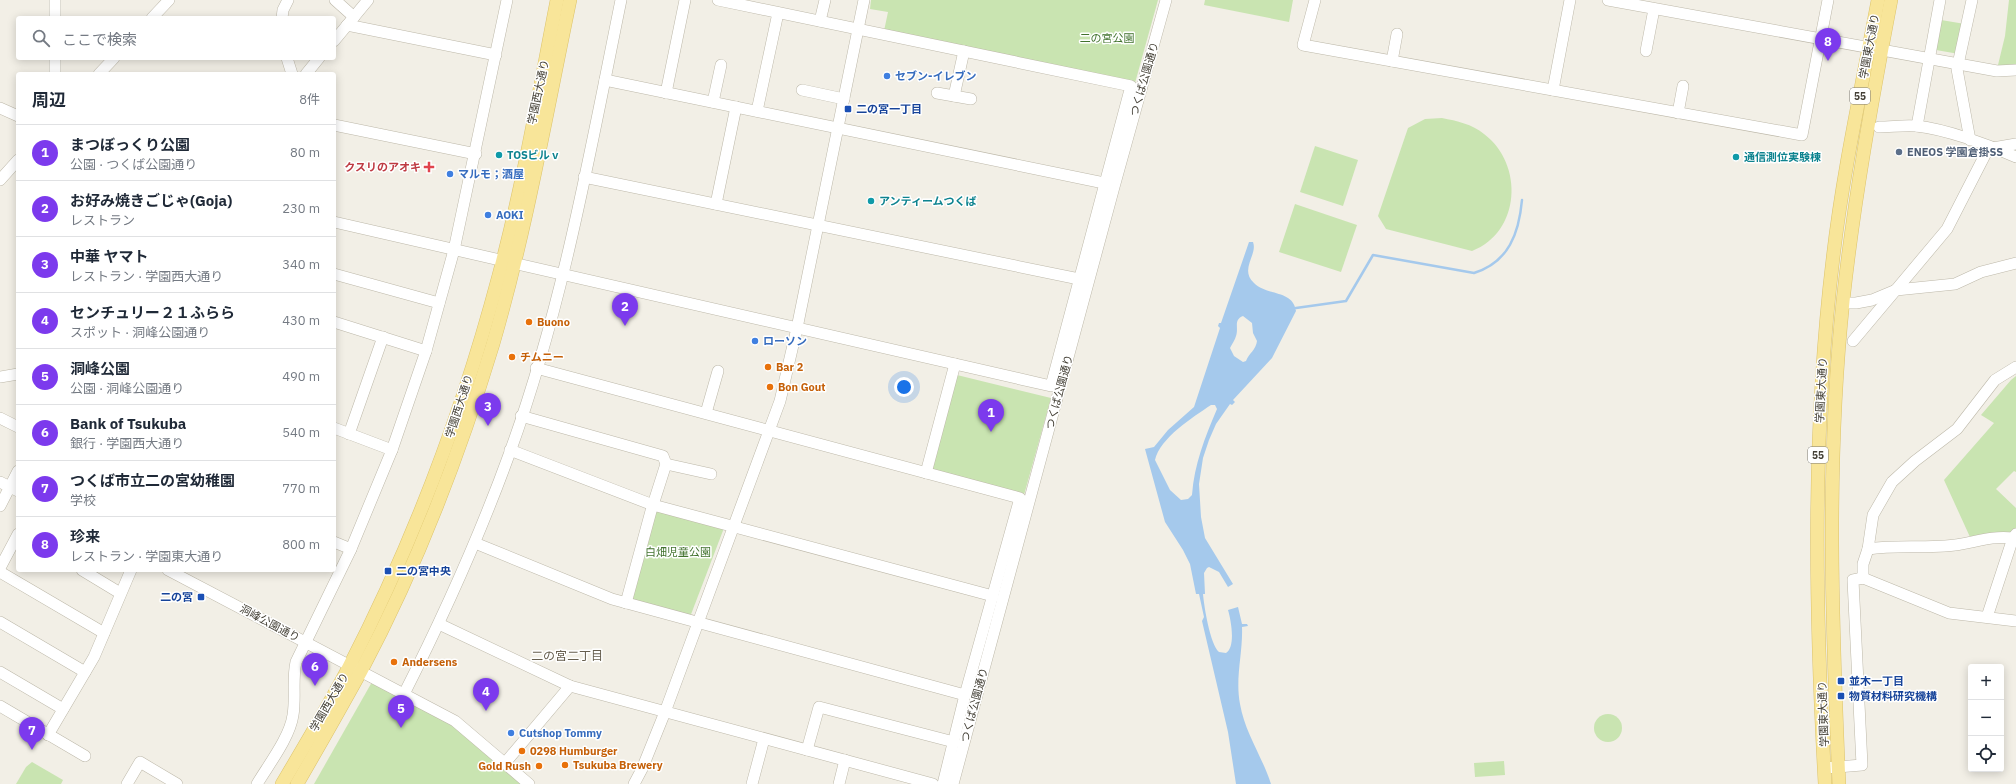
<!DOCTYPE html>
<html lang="ja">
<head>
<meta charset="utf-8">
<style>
  :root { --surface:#fff; --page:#f6f6f7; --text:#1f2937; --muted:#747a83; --line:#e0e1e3; --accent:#7c3aed }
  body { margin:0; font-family:"IBM Plex Sans","Noto Sans JP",sans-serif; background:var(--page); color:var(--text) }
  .controls { position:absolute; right:12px; bottom:12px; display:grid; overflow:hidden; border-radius:4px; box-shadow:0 2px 10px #0003 }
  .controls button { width:36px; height:36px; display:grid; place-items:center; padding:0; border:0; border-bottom:1px solid var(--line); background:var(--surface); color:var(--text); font:20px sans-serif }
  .you { position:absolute; left:904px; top:387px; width:14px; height:14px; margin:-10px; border:3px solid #fff; border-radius:50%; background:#1a73e8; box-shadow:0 0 0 6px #1a73e833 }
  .badge { display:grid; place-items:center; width:26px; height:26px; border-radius:50%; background:var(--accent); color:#fff; font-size:13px; font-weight:700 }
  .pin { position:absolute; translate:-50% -33px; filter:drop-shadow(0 1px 2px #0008) }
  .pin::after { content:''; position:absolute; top:21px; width:14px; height:12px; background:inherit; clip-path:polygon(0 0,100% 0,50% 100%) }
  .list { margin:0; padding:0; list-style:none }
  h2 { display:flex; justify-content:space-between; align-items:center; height:52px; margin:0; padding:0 16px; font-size:17px }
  h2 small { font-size:13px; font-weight:400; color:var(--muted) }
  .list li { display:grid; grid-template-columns:26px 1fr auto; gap:12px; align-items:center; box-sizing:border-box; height:56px; padding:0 16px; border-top:1px solid var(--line) }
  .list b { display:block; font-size:15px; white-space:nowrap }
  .list p { margin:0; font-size:13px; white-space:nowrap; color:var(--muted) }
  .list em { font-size:13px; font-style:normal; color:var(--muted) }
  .icon { flex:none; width:22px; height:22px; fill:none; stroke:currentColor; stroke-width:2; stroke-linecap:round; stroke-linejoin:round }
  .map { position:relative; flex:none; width:2016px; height:784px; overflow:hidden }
  .search { position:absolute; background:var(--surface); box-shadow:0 2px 10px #0003; left:16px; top:16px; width:320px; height:44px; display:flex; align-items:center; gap:10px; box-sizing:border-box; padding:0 14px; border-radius:4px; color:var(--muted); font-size:15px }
  .panel { position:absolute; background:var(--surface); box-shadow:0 2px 10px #0003; left:16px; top:72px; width:320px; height:500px; border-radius:4px }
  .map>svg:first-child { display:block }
</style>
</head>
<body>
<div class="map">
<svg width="2016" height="784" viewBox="0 0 2016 784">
  <rect width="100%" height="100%" fill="#f2efe6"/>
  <g fill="#c9e4b1">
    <polygon points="871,0 1158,0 1135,83 884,31 888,12 870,9"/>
    <polygon points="1205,0 1293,0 1289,22 1204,5"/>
    <polygon points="2009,0 2016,0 2016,65 1998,65 2005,36"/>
    <polygon points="1941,20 1965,24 1959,54 1936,50"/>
    <path d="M1442 118C1457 121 1472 124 1484 134 1524 164 1521 232 1472 251L1386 229 1378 216 1408 128 1425 119Z"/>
    <polygon points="1315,146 1358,160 1343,206 1300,192"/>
    <polygon points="1295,204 1357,225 1341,272 1279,252"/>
    <polygon points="957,375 1051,398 1024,495 934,471 932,467"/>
    <polygon points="2016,376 2016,472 2014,471 1996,489 2016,508 2016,528 2011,534 1970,537 1944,480 1994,423 1981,415 2011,380"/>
    <polygon points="658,510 724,528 690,617 633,602 630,597 653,513"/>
    <polygon points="372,682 446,721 466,736 523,784 314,784"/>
    <circle cx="1608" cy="728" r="14"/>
    <polygon points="1504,761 1505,775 1475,777 1474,763"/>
    <polygon points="32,762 63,780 61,784 16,784 26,767"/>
  </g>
  <path fill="#a5c9ec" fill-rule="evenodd" d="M1249 242H1253C1258 255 1239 269 1254 283 1267 296 1293 290 1296 311L1272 358 1233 400 1235 402 1232 405 1230 404 1216 424 1209 440 1203 458 1199 484 1201 517 1205 538 1233 584 1228 587 1219 572 1209 567 1207 568 1204 573 1205 594H1203C1204 606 1210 644 1219 652L1226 653C1236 647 1231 620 1228 610L1238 607 1242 624H1247L1248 626 1242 627C1243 653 1235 678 1240 704 1245 733 1262 756 1271 784H1236L1228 732 1202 621 1204 617 1199 594H1196L1190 564 1183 550 1165 522 1145 449 1154 447 1168 430 1194 407 1220 328 1218 326 1219 323H1221ZM1243 316 1252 323 1253 333 1257 341C1256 350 1249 353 1246 361L1243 362 1234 356 1230 348C1232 344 1235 340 1236 336 1239 328 1233 320 1243 316ZM1211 405H1215L1217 409C1205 437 1194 465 1192 495L1188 499 1181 500 1170 490 1155 460C1160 438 1193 417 1211 405Z"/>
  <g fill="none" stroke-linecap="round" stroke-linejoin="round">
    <path stroke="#a5c9ec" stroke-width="2.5" d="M1296 308 1346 301 1373 255 1474 273C1509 262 1519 233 1522 200"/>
    <defs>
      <g id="minor">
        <polyline points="335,0 354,17"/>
        <polyline points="1315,0 1303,45 1802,135 1828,0"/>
        <polyline points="1608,0 1997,71 2016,70"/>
        <polyline points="55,18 55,0"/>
        <polyline points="152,18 169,0"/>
        <polyline points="282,18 283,10 288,0"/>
        <polyline points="820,21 825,0"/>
        <polyline points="347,25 496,55"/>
        <polyline points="334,41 368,0"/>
        <polyline points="1646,51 1654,9"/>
        <polyline points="287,58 292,74"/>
        <polyline points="1392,61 1397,34"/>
        <polyline points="55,74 55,58"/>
        <polyline points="99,74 114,58"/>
        <polyline points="306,74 319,58"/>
        <polyline points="605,80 1104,183"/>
        <polyline points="802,90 844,99"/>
        <polyline points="1553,90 1570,0"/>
        <polyline points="666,93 685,0"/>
        <polyline points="937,93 971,99"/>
        <polyline points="954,96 964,51"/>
        <polyline points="713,102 721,65"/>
        <polyline points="0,108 18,116"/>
        <polyline points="757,111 778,13"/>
        <polyline points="1678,113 1683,86"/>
        <polyline points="334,125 476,154"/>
        <polyline points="1917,126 1940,0"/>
        <path d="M1879 127C1891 127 1904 125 1916 126 1946 129 1989 145 2016 157"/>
        <polyline points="1970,140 1957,69 1972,0"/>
        <polyline points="584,177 1079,279"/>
        <polyline points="0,180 18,160"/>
        <polyline points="716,204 736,107"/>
        <polyline points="334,222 1051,386 1131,86 718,0"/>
        <polyline points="334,274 439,303"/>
        <polyline points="1843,303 1856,303 1872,300 1896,290 1955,284 1981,272 2016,263"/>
        <polyline points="334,322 426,351"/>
        <polyline points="1853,341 1947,229 1987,151 1993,148 2016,144"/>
        <polyline points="536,368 1020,498 965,695 943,784"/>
        <polyline points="0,377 18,374"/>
        <polyline points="706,413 718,371"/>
        <polyline points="521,416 663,456 666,464 651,511 626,603"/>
        <polyline points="0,418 18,427"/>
        <polyline points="334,428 392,450"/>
        <polyline points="349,434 383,337"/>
        <polyline points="510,450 653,505 993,596"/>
        <polyline points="666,464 711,474"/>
        <polyline points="926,473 955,364"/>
        <polyline points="0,482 18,491"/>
        <polyline points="0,506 18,471"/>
        <polyline points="334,542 351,549"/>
        <polyline points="475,543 612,599 965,695"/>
        <path d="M1868 549C1894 545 1920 548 1945 546 1970 545 1987 535 2013 538"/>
        <polyline points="0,568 18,534"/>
        <polyline points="82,570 120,593"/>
        <polyline points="168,570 455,721 529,784"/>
        <polyline points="0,572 104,633"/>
        <polyline points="1863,578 1863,564 1868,549 1873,515 1892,482 1915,461 1957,429 1995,380 2016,367"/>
        <polyline points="1987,617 2013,538 2016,534"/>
        <polyline points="0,622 85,672"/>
        <polyline points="439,624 570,686 933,784"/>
        <polyline points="0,672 63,709"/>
        <path d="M404 694C444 615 480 535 510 452 563 306 590 152 621 0"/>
        <polyline points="0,706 85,756"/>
        <polyline points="48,735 94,657 131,570"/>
        <polyline points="807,750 819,707 954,742"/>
        <polyline points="505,763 570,686"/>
        <polyline points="1825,768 1862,765 1853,580 1863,578 1949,613 2016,621"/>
        <polyline points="127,784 140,762 177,784"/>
        <path d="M257 784C269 764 290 737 293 715 296 697 292 680 296 662L351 549 392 450 426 351 454 250 507 0"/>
        <polyline points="634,784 642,769 665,712 780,401 797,328 864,0"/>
        <polyline points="752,784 764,739"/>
        <polyline points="839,784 845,760"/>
        <polyline points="953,784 1114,187 1166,0"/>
      </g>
      <g id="major">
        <path d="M282 784C305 745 328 707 349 667 413 543 463 411 499 275 523 185 539 92 557 0"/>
        <path d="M297 784C319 746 340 709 361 671 416 568 459 456 493 344 526 231 546 115 570 0"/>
        <path d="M1825 784C1815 609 1812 432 1833 258 1843 171 1862 86 1878 0"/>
        <path d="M1839 784C1832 623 1826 462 1843 301 1854 200 1872 100 1891 0"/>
      </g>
    </defs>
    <use href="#minor" stroke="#bdb8a9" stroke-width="12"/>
    <use href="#major" stroke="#dcc36a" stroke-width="14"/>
    <use href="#minor" stroke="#fff" stroke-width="11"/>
    <use href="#major" stroke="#f8e599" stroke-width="13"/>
  </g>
  <g fill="#3f7fe0" stroke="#fff" stroke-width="1.5">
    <circle cx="887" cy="76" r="4"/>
    <circle cx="450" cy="174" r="4"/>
    <circle cx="488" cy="215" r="4"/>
    <circle cx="755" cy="341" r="4"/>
    <circle cx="511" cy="733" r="4"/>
  </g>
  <g fill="#1a4fb4" stroke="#fff" stroke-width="1.5">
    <rect x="844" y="105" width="8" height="8" rx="2"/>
    <rect x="384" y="567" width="8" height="8" rx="2"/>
    <rect x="197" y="593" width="8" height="8" rx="2"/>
    <rect x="1837" y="677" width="8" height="8" rx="2"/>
    <rect x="1837" y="692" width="8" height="8" rx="2"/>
  </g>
  <circle fill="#5c6f8a" stroke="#fff" stroke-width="1.5" cx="1899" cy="152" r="4"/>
  <g fill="#0f9aa8" stroke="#fff" stroke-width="1.5">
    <circle cx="499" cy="155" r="4"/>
    <circle cx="1736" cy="157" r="4"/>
    <circle cx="871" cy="201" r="4"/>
  </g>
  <path fill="#e0444e" stroke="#fff" stroke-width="1.5" d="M427 161h4v4h4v4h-4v4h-4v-4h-4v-4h4z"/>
  <g fill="#e8710a" stroke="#fff" stroke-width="1.5">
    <circle cx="529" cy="322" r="4"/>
    <circle cx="512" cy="357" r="4"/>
    <circle cx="768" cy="367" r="4"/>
    <circle cx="770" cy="387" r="4"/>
    <circle cx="394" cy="662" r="4"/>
    <circle cx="522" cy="751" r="4"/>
    <circle cx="565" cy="765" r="4"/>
    <circle cx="539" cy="766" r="4"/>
  </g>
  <g text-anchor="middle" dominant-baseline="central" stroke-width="3" stroke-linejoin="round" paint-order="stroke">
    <g fill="#fff" stroke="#7c7972" stroke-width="1">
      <rect x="1850" y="88" width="20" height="16" rx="3"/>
      <rect x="1808" y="447" width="20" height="16" rx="3"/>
    </g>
    <g font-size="10" font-weight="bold" fill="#444036">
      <text x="1860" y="96">55</text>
      <text x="1818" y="455">55</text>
    </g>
    <g font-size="11" fill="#41722d" stroke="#fff">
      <text x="1107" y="38">二の宮公園</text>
      <text x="678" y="552">白畑児童公園</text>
    </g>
    <g font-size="11" fill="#444036" stroke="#fff">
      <text transform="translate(1869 46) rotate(-79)">学園東大通り</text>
      <text transform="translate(1144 79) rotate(-74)">つくば公園通り</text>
      <text transform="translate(538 92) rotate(-78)">学園西大通り</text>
      <text transform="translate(1821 390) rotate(-87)">学園東大通り</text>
      <text transform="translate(1059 392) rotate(-75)">つくば公園通り</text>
      <text transform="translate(459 406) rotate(-72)">学園西大通り</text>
      <text transform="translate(270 623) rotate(28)">洞峰公園通り</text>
      <text transform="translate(329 702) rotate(-60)">学園西大通り</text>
      <text transform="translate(974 705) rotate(-75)">つくば公園通り</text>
      <text transform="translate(1823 714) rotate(-92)">学園東大通り</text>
    </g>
    <g font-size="11" font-weight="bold" fill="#366cbe" stroke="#fff" text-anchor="start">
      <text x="895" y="76">セブン-イレブン</text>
      <text x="458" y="174">マルモ；酒屋</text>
      <text x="496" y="215">AOKI</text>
      <text x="763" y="341">ローソン</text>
      <text x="519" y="733">Cutshop Tommy</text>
    </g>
    <g font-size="11" font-weight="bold" fill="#164399" stroke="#fff" text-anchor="start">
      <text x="856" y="109">二の宮一丁目</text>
      <text x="396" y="571">二の宮中央</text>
      <text x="193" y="597" text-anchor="end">二の宮</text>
      <text x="1849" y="681">並木一丁目</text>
      <text x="1849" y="696">物質材料研究機構</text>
    </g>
    <g font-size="11" font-weight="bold" fill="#4e5e75" stroke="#fff" text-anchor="start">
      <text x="1907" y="152">ENEOS 学園倉掛SS</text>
    </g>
    <g font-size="11" font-weight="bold" fill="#0d838f" stroke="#fff" text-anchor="start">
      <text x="507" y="155">TOSビルⅴ</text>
      <text x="1744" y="157">通信測位実験棟</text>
      <text x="879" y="201">アンティームつくば</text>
    </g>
    <g font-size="11" font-weight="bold" fill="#be3a42" stroke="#fff" text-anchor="end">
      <text x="421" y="167">クスリのアオキ</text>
    </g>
    <g font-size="11" font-weight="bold" fill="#c56008" stroke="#fff" text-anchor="start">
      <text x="537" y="322">Buono</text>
      <text x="520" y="357">チムニー</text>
      <text x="776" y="367">Bar 2</text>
      <text x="778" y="387">Bon Gout</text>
      <text x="402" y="662">Andersens</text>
      <text x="530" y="751">0298 Humburger</text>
      <text x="573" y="765">Tsukuba Brewery</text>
      <text x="531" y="766" text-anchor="end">Gold Rush</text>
    </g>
    <g font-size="12" fill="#665e4e" stroke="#fff">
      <text x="567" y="655">二の宮二丁目</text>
    </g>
  </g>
</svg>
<div class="controls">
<button>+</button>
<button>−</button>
<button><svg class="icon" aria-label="locate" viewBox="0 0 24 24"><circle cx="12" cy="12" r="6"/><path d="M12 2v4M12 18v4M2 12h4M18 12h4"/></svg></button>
</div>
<div class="you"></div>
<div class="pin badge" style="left:991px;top:432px">1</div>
<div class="pin badge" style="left:625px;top:326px">2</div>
<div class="pin badge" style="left:488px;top:426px">3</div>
<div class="pin badge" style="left:486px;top:711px">4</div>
<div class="pin badge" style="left:401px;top:728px">5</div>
<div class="pin badge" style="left:315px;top:686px">6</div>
<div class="pin badge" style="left:32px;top:750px">7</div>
<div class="pin badge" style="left:1828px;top:61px">8</div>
<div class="search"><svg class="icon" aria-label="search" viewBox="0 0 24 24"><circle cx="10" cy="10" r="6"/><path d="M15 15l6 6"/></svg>ここで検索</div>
<section class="panel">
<h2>周辺<small>8件</small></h2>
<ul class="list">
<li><span class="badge">1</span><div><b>まつぼっくり公園</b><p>公園 · つくば公園通り</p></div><em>80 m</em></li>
<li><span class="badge">2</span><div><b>お好み焼きごじゃ(Goja)</b><p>レストラン</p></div><em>230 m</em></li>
<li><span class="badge">3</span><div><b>中華 ヤマト</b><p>レストラン · 学園西大通り</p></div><em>340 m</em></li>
<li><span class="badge">4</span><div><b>センチュリー２１ふらら</b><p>スポット · 洞峰公園通り</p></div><em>430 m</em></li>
<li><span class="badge">5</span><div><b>洞峰公園</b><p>公園 · 洞峰公園通り</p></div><em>490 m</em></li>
<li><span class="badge">6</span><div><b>Bank of Tsukuba</b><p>銀行 · 学園西大通り</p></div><em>540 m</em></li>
<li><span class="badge">7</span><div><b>つくば市立二の宮幼稚園</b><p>学校</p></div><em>770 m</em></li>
<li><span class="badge">8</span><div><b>珍来</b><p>レストラン · 学園東大通り</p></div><em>800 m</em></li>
</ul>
</section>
</div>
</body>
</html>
